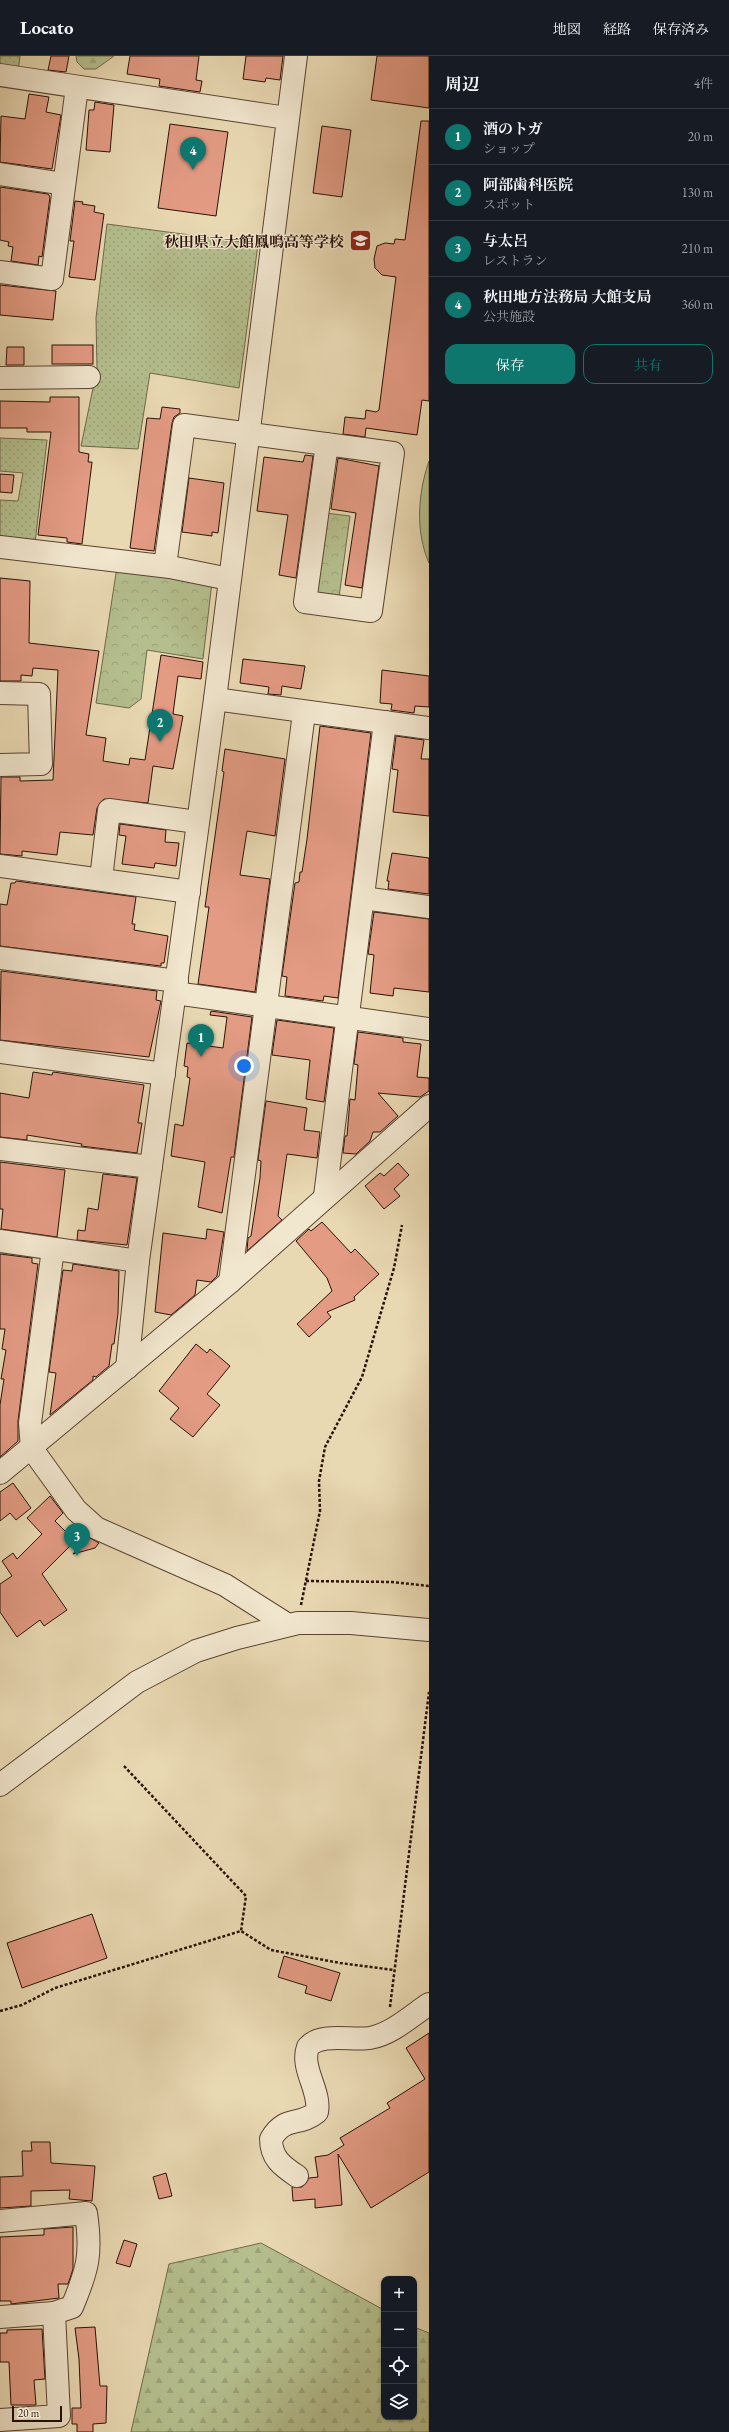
<!DOCTYPE html>
<html lang="ja">
<head>
<meta charset="utf-8">
<style>
  :root { --surface:#171b24; --page:#242831; --text:#f1f3f6; --muted:#9ea1a6; --line:#363941; --accent:#0f766e }
  body { margin:0; font-family:"EB Garamond","Noto Serif JP",serif; background:var(--page); color:var(--text) }
  .controls { position:absolute; right:12px; bottom:12px; display:grid; overflow:hidden; border-radius:8px; box-shadow:0 1px 3px #0004 }
  .controls button { width:36px; height:36px; display:grid; place-items:center; padding:0; border:0; border-bottom:1px solid var(--line); background:var(--surface); color:var(--text); font:20px sans-serif }
  .scale { position:absolute; left:12px; bottom:10px; width:50px; box-sizing:border-box; padding-left:4px; border:2px solid #2a1106; border-top:0; font-size:11px; line-height:14px; white-space:nowrap; color:#2a1106; -webkit-text-stroke:3px #f1e6ce; paint-order:stroke }
  .you { position:absolute; left:244px; top:1010px; width:14px; height:14px; margin:-10px; border:3px solid #fff; border-radius:50%; background:#1a73e8; box-shadow:0 0 0 6px #1a73e833 }
  .badge { display:grid; place-items:center; width:26px; height:26px; border-radius:50%; background:var(--accent); color:#fff; font-size:13px; font-weight:700 }
  .pin { position:absolute; translate:-50% -33px; filter:drop-shadow(0 1px 2px #0008) }
  .pin::after { content:''; position:absolute; top:21px; width:14px; height:12px; background:inherit; clip-path:polygon(0 0,100% 0,50% 100%) }
  .list { margin:0; padding:0; list-style:none }
  h2 { display:flex; justify-content:space-between; align-items:center; height:52px; margin:0; padding:0 16px; font-size:17px }
  h2 small { font-size:13px; font-weight:400; color:var(--muted) }
  .list li { display:grid; grid-template-columns:26px 1fr auto; gap:12px; align-items:center; box-sizing:border-box; height:56px; padding:0 16px; border-top:1px solid var(--line) }
  .list b { display:block; font-size:15px; white-space:nowrap }
  .list p { margin:0; font-size:13px; white-space:nowrap; color:var(--muted) }
  .list em { font-size:13px; font-style:normal; color:var(--muted) }
  .actions { display:flex; gap:8px; padding:12px 16px }
  .actions a { flex:1; padding:9px 0; border:1px solid var(--accent); border-radius:12px; text-align:center; font-size:14px; color:var(--accent) }
  .actions .main { background:var(--accent); color:#fff }
  .icon { flex:none; width:22px; height:22px; fill:none; stroke:currentColor; stroke-width:2; stroke-linecap:round; stroke-linejoin:round }
  .map { position:relative; flex:none; width:429px; height:2376px; overflow:hidden }
  header { display:flex; align-items:center; gap:24px; box-sizing:border-box; height:56px; padding:0 20px; background:var(--surface); border-bottom:1px solid var(--line) }
  header strong { font-size:19px }
  nav { display:flex; gap:22px; margin-inline-start:auto; font-size:14px }
  main { display:flex }
  aside { flex:1; background:var(--surface) }
  .map>svg:first-child { display:block }
</style>
</head>
<body>
<header>
<strong>Locato</strong>
<nav><a>地図</a><a>経路</a><a>保存済み</a></nav>
</header>
<main>
<div class="map">
<svg width="429" height="2376" viewBox="0 0 429 2376">
  <defs>
    <pattern id="grass-dots" width="8" height="8" patternUnits="userSpaceOnUse"><rect width="8" height="8" fill="#b5bf8e"/><path d="M2 2h.1M6 6h.1" fill="none" stroke="#9ca379" stroke-width="1.8" stroke-linecap="round"/></pattern>
    <pattern id="forest-firs" width="22" height="20" patternUnits="userSpaceOnUse"><rect width="22" height="20" fill="#b5bf8e"/><path d="M5 1l3.5 6h-7zM16 11l3.5 6h-7z" fill="#9ca379"/></pattern>
    <pattern id="park-crowns" width="20" height="18" patternUnits="userSpaceOnUse"><rect width="20" height="18" fill="#b5bf8e"/><path d="M2 6a3 3 0 1 1 6 0M12 15a3 3 0 1 1 6 0" fill="none" stroke="#9ca379"/></pattern>
  </defs>
  <rect width="100%" height="100%" fill="#e9d9b3"/>
  <filter id="stains"><feTurbulence type="fractalNoise" baseFrequency=".005" numOctaves="4"/><feColorMatrix values="0 0 0 0 .2 0 0 0 0 .09 0 0 0 0 .02 0 0 0 .5 -.17"/></filter>
  <radialGradient id="worn" r=".72"><stop offset=".6" stop-color="#630" stop-opacity="0"/><stop offset="1" stop-color="#630" stop-opacity=".3"/></radialGradient>
  <g fill="url(#grass-dots)" stroke="#70684a">
    <polygon points="0,0 20,0 18,16 0,13"/>
    <polygon points="107,168 258,188 239,332 150,317 138,393 81,390 97,313 96,262"/>
    <polygon points="0,382 47,384 35,487 0,483 0,444 18,445 23,417 0,415"/>
  </g>
  <g fill="url(#forest-firs)" stroke="#70684a">
    <polygon points="76,0 114,0 96,13 84,13 77,6"/>
    <polygon points="261,2187 384,2254 384,2361 414,2361 414,2271 429,2277 429,2376 131,2376 169,2208"/>
  </g>
  <g fill="url(#park-crowns)" stroke="#70684a">
    <polygon points="325,457 350,460 339,541 315,537"/>
    <polygon points="117,511 212,526 203,603 147,594 141,643 129,652 96,647"/>
  </g>
  <path fill="#b5bf8e" stroke="#70684a" d="M429 405V507C415 475 418 437 429 405Z"/>
  <g fill="#e39b84" stroke="#2a1106">
    <polygon points="51,0 69,0 66,16 48,14"/>
    <polygon points="130,0 199,0 196,24 202,25 200,36 159,30 160,23 127,18"/>
    <polygon points="246,0 283,0 280,24 266,22 265,26 243,23"/>
    <polygon points="377,0 429,0 429,52 371,44"/>
    <polygon points="29,38 49,41 46,56 61,59 52,113 0,106 1,60 25,63"/>
    <polygon points="95,46 114,49 110,96 86,94 89,54 94,54"/>
    <polygon points="421,65 429,65 429,345 422,344 417,379 366,372 365,381 343,378 345,361 365,363 366,354 376,356 379,354 396,221 382,219 375,212 374,203 377,190 385,187 394,188 395,183 405,184"/>
    <polygon points="170,68 228,76 216,160 158,152"/>
    <polygon points="322,70 351,74 342,141 313,137"/>
    <polygon points="0,131 48,138 50,141 42,201 39,200 38,209 11,205 13,191 8,190 9,186 0,184"/>
    <polygon points="75,145 83,146 82,148 95,150 94,156 104,158 95,224 69,221 74,185 70,185"/>
    <polygon points="0,229 56,235 53,264 0,259"/>
    <rect x="52" y="289" width="41" height="19"/>
    <polygon points="7,291 24,291 24,309 6,309"/>
    <polygon points="50,341 79,341 79,396 89,398 88,406 92,406 82,488 67,486 67,482 38,479 51,376 27,376 27,372 0,372 0,345 50,346"/>
    <polygon points="162,351 180,353 180,357 174,361 172,367 154,495 130,492 147,362 160,363"/>
    <polygon points="305,399 313,400 296,522 279,519 288,459 257,455 264,401 303,406"/>
    <polygon points="338,402 379,410 362,532 345,529 356,457 331,453"/>
    <polygon points="0,418 14,419 12,437 0,436"/>
    <polygon points="189,422 224,427 218,477 212,476 212,480 182,476"/>
    <polygon points="0,522 30,525 29,587 99,595 86,679 106,682 103,705 129,709 130,702 145,704 161,599 203,606 201,623 178,620 173,658 183,660 173,713 153,710 148,747 104,743 97,752 93,779 60,776 57,799 22,795 22,800 0,798 1,721 20,721 20,725 53,724 58,614 33,612 32,620 21,619 21,625 0,625"/>
    <polygon points="243,603 305,610 301,633 282,630 281,639 268,638 269,631 240,627"/>
    <polygon points="382,614 429,620 429,651 415,650 414,657 391,654 392,648 380,647"/>
    <polygon points="320,670 371,677 338,942 324,940 323,945 285,940 287,921 282,920 295,827 299,826 300,816 302,816 307,783"/>
    <polygon points="396,680 424,684 421,703 429,703 429,760 393,756 398,714 392,713"/>
    <polygon points="225,693 285,703 275,780 247,775 240,819 270,823 255,936 198,928 209,851 205,851 224,716 222,715"/>
    <polygon points="120,768 166,774 165,786 179,787 176,810 155,807 154,812 122,808 126,780 119,779"/>
    <polygon points="392,797 429,802 429,838 388,833 389,825 387,825"/>
    <polygon points="16,825 136,841 132,868 135,868 134,874 168,880 164,907 161,907 161,910 0,890 0,848 7,849 11,827 15,827"/>
    <polygon points="374,856 429,863 429,936 394,932 393,940 370,937 374,899 368,898"/>
    <polygon points="1,915 157,935 156,944 161,945 149,1001 0,984"/>
    <polygon points="211,955 252,961 234,1101 231,1101 222,1157 198,1151 205,1106 171,1100 175,1068 183,1070 190,1022 187,1021 188,1011 184,1010 187,987 223,992 227,961 210,959"/>
    <polygon points="277,964 334,972 324,1046 306,1043 310,1004 272,999"/>
    <polygon points="358,976 403,982 403,986 421,988 417,1021 429,1022 429,1035 420,1041 378,1037 398,1060 380,1076 373,1076 370,1085 356,1098 343,1097 345,1080 347,1080 350,1043 355,1044 358,1009 354,1008"/>
    <polygon points="33,1016 52,1019 53,1016 144,1029 138,1067 142,1067 137,1097 81,1090 82,1088 27,1079 27,1084 0,1081 0,1037 29,1042"/>
    <polygon points="266,1045 307,1052 304,1074 320,1076 317,1102 287,1098 278,1160 282,1164 247,1195 248,1182 251,1180 260,1122 261,1105 258,1104"/>
    <polygon points="0,1106 65,1114 57,1181 1,1173 3,1153 0,1153"/>
    <polygon points="398,1107 409,1119 394,1133 400,1140 384,1153 365,1130 380,1117 384,1120"/>
    <polygon points="103,1118 137,1122 127,1189 77,1184 78,1174 85,1175 88,1152 98,1154"/>
    <polygon points="322,1166 351,1197 355,1193 379,1218 354,1241 355,1244 327,1256 331,1261 309,1281 297,1268 332,1235 327,1222 296,1185 309,1173 311,1175"/>
    <polygon points="207,1173 224,1176 217,1220 211,1226 197,1224 195,1239 171,1259 155,1256 163,1177 206,1183"/>
    <polygon points="0,1198 32,1202 32,1207 38,1208 18,1365 18,1385 0,1401 0,1349 4,1323 1,1323 6,1294 2,1293 5,1273 0,1273"/>
    <polygon points="73,1208 119,1215 118,1257 114,1288 112,1288 109,1310 96,1321 93,1320 93,1324 50,1359 56,1317 49,1316 63,1214 72,1215"/>
    <polygon points="196,1288 207,1297 210,1293 230,1310 207,1338 220,1349 193,1381 170,1363 179,1352 159,1335"/>
    <polygon points="13,1427 31,1452 16,1464 10,1457 0,1465 0,1436"/>
    <polygon points="50,1440 63,1457 55,1465 75,1485 42,1518 67,1554 44,1570 40,1564 17,1581 0,1556 0,1528 12,1520 2,1505 13,1497 17,1503 42,1478 27,1462"/>
    <polygon points="86,1480 99,1487 95,1492 73,1498"/>
    <polygon points="92,1858 107,1902 22,1932 7,1887"/>
    <polygon points="284,1900 340,1917 331,1945 305,1937 307,1930 278,1921"/>
    <polygon points="429,1977 429,2116 371,2152 338,2098 342,2149 315,2152 315,2143 293,2145 292,2131 302,2131 309,2122 318,2121 315,2101 328,2099 344,2089 340,2082 390,2052 387,2047 425,2023 406,1992"/>
    <polygon points="31,2086 50,2086 51,2107 95,2110 92,2145 69,2143 70,2134 31,2135 31,2150 0,2152 0,2121 23,2120 22,2095 32,2095"/>
    <polygon points="166,2117 172,2140 159,2143 153,2121"/>
    <polygon points="73,2171 73,2213 68,2228 58,2228 59,2242 11,2248 11,2245 0,2245 0,2181 44,2179 44,2173"/>
    <polygon points="124,2184 137,2188 130,2211 116,2207"/>
    <polygon points="95,2271 100,2330 107,2330 106,2367 93,2368 93,2376 77,2376 77,2368 72,2368 72,2352 81,2352 79,2303 75,2272"/>
    <polygon points="42,2273 45,2323 34,2324 36,2349 11,2349 9,2306 0,2306 0,2277 7,2277 7,2274"/>
  </g>
  <g fill="none" stroke-linecap="round" stroke-linejoin="round">
    <defs>
      <g id="minor">
        <polyline points="0,19 287,62"/>
        <polyline points="0,118 64,128"/>
        <polyline points="0,216 52,223 77,31"/>
        <polyline points="0,322 89,321"/>
        <polyline points="0,491 170,511 229,523"/>
        <polyline points="165,510 184,369 393,397 371,555 305,546 327,388"/>
        <polyline points="0,637 39,638 41,708 0,709"/>
        <polyline points="215,643 429,672"/>
        <polyline points="0,810 189,836"/>
        <polyline points="101,823 109,754 197,766"/>
        <polyline points="363,842 429,851"/>
        <polyline points="0,902 177,925"/>
        <polyline points="175,937 429,973"/>
        <polyline points="0,996 164,1018"/>
        <polyline points="0,1093 151,1111"/>
        <polyline points="325,1140 385,666"/>
        <polyline points="0,1185 138,1205"/>
        <polyline points="53,1193 30,1367 32,1393 76,1454 96,1472 225,1529 288,1569"/>
        <polyline points="230,1226 304,657"/>
        <polyline points="127,1312 138,1205 215,643 296,0"/>
        <polyline points="0,1417 230,1226 429,1050"/>
        <polyline points="0,1729 137,1626 196,1595 237,1582 298,1567 351,1567 429,1574"/>
        <path d="M297 2120C282 2110 271 2102 271 2083 285 2059 299 2071 317 2056 321 2035 300 2012 308 1991 321 1976 352 1985 370 1982 392 1978 411 1960 429 1948"/>
        <path d="M0 2165 86 2157C92 2198 88 2213 72 2251L54 2257 59 2360 0 2364"/>
        <polyline points="0,2261 54,2257"/>
      </g>
    </defs>
    <use href="#minor" stroke="#5a4331" stroke-width="24"/>
    <g stroke="#2a1106" stroke-width="2.5" stroke-dasharray="3 2" stroke-linecap="butt">
      <polyline points="306,1525 392,1526 429,1530"/>
      <polyline points="301,1549 320,1455 319,1425 325,1391 362,1321 394,1212 402,1169"/>
      <polyline points="124,1710 246,1840 241,1875"/>
      <polyline points="390,1951 429,1636"/>
      <polyline points="0,1955 22,1949 55,1932 241,1875 271,1894 340,1907 394,1914"/>
    </g>
    <use href="#minor" stroke="#f1e6ce" stroke-width="22"/>
  </g>
  <defs>
    <symbol id="school-square" viewBox="-11 -11 22 22"><rect x="-9" y="-9" width="18" height="18" rx="4" fill="#8f2418" stroke="#f1e6ce"/><path d="M0-5L7-2L0 1L-7-2ZM-4 1L0 2.5L4 1V4Q0 6-4 4Z" fill="#fff"/></symbol>
  </defs>
  <g fill-rule="evenodd">
    <use href="#school-square" x="348" y="172" width="25" height="25"/>
  </g>
  <g text-anchor="middle" dominant-baseline="central" stroke-width="3" stroke-linejoin="round" paint-order="stroke">
    <g font-size="15" font-weight="bold" fill="#2a1106" stroke="#f1e6ce" text-anchor="end">
      <text x="344" y="185">秋田県立大館鳳鳴高等学校</text>
    </g>
  </g>
  <rect width="100%" height="100%" filter="url(#stains)"/>
  <rect width="100%" height="100%" fill="url(#worn)"/>
</svg>
<div class="controls">
<button>+</button>
<button>−</button>
<button><svg class="icon" aria-label="locate" viewBox="0 0 24 24"><circle cx="12" cy="12" r="6"/><path d="M12 2v4M12 18v4M2 12h4M18 12h4"/></svg></button>
<button><svg class="icon" aria-label="layers" viewBox="0 0 24 24"><path d="M12 4l9 5-9 5-9-5zM3 14l9 5 9-5"/></svg></button>
</div>
<div class="scale">20 m</div>
<div class="you"></div>
<div class="pin badge" style="left:201px;top:1001px">1</div>
<div class="pin badge" style="left:160px;top:686px">2</div>
<div class="pin badge" style="left:77px;top:1500px">3</div>
<div class="pin badge" style="left:193px;top:114px">4</div>
</div>
<aside>
<h2>周辺<small>4件</small></h2>
<ul class="list">
<li><span class="badge">1</span><div><b>酒のトガ</b><p>ショップ</p></div><em>20 m</em></li>
<li><span class="badge">2</span><div><b>阿部歯科医院</b><p>スポット</p></div><em>130 m</em></li>
<li><span class="badge">3</span><div><b>与太呂</b><p>レストラン</p></div><em>210 m</em></li>
<li><span class="badge">4</span><div><b>秋田地方法務局 大館支局</b><p>公共施設</p></div><em>360 m</em></li>
</ul>
<div class="actions"><a class="main">保存</a><a>共有</a></div>
</aside>
</main>
</body>
</html>
